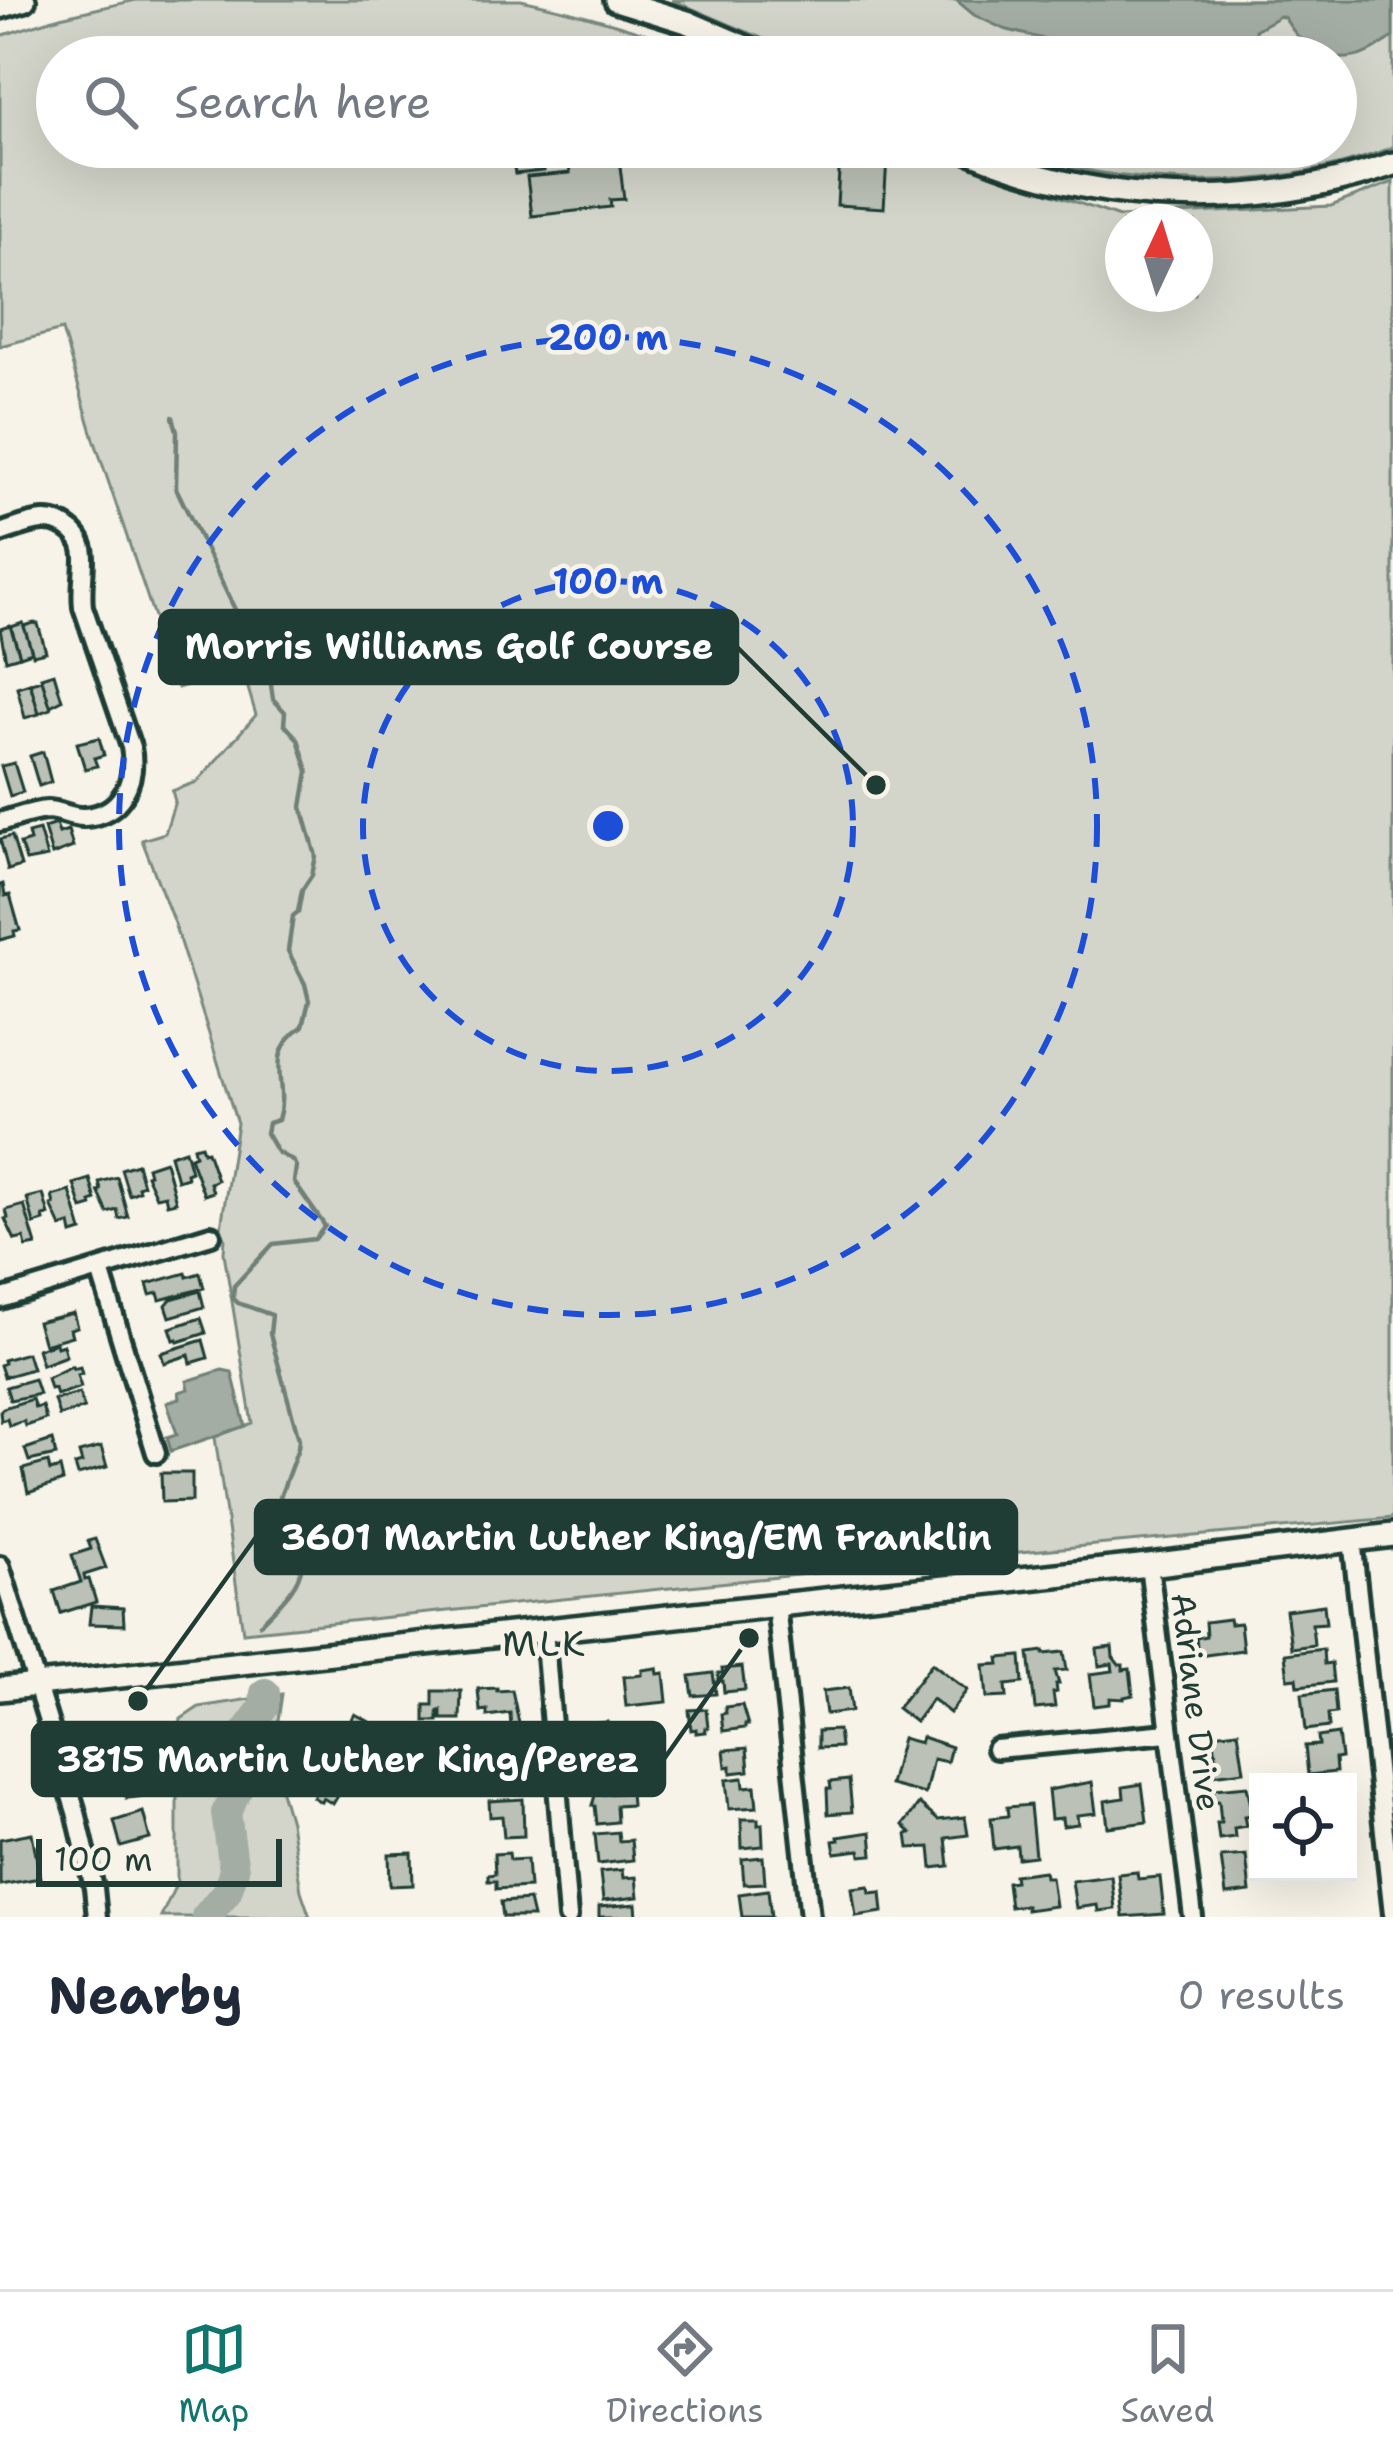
<!DOCTYPE html>
<html lang="en">
<head>
<meta charset="utf-8">
<style>
  :root { --surface:#fff; --page:#f2f2f3; --text:#1f2937; --muted:#747a83; --line:#e0e1e3; --accent:#0f766e }
  body { margin:0; font-family:"Shantell Sans",sans-serif; background:var(--page); color:var(--text) }
  .controls { position:absolute; right:36px; bottom:36px; display:grid; overflow:hidden; border-radius:0px; box-shadow:0 12px 48px #0002 }
  .controls button { width:108px; height:108px; display:grid; place-items:center; padding:0; border:0; border-bottom:3px solid var(--line); background:var(--surface); color:var(--text); font:60px sans-serif }
  .compass { position:absolute; left:1105px; top:204px; width:108px; height:108px; border-radius:50%; background:var(--surface); box-shadow:0 12px 48px #0002; rotate:4deg }
  .scale { position:absolute; left:36px; bottom:30px; width:246px; box-sizing:border-box; padding-left:12px; border:6px solid #1f3d34; border-top:0; font-size:33px; line-height:42px; white-space:nowrap; color:#1f3d34; -webkit-text-stroke:9px #f7f3e8; paint-order:stroke }
  .list { margin:0; padding:0; list-style:none }
  h2 { display:flex; justify-content:space-between; align-items:center; height:156px; margin:0; padding:0 48px; font-size:51px }
  h2 small { font-size:39px; font-weight:400; color:var(--muted) }
  .icon { flex:none; width:66px; height:66px; fill:none; stroke:currentColor; stroke-width:2; stroke-linecap:round; stroke-linejoin:round }
  .map { position:relative; flex:none; width:1393px; height:1917px; overflow:hidden }
  .search { position:absolute; background:var(--surface); box-shadow:0 12px 48px #0002; left:36px; right:36px; top:36px; height:132px; display:flex; align-items:center; gap:30px; box-sizing:border-box; padding:0 42px; border-radius:66px; color:var(--muted); font-size:45px }
  .sheet { height:372px; background:var(--surface) }
  nav { display:flex; justify-content:space-around; align-items:center; box-sizing:border-box; height:168px; border-top:3px solid var(--line); background:var(--surface); font-size:33px; color:var(--muted) }
  nav a { display:grid; justify-items:center; gap:6px }
  nav .on { color:var(--accent) }
  .map>svg:first-child { display:block }
</style>
</head>
<body>
<div class="map">
<svg width="1393" height="1917" viewBox="0 0 1393 1917">
  <rect width="100%" height="100%" fill="#f7f3e8"/>
  <filter id="ink" filterUnits="userSpaceOnUse"><feTurbulence type="fractalNoise" baseFrequency=".00833" numOctaves="2"/><feDisplacementMap in="SourceGraphic" scale="24" xChannelSelector="R" yChannelSelector="G"/><feConvolveMatrix kernelMatrix="1 2 1 2 8 2 1 2 1" color-interpolation-filters="sRGB"/></filter>
  <g filter="url(#ink)">
    <g fill="#d3d5ca" stroke="#79897f" stroke-width="3" fill-rule="evenodd">
      <path d="M136 0H521C586 14 649 33 712 57H57V147H916L1119 217 1331 206 1393 182V1518L1030 1551 243 1632 215 1437 252 1423 224 1253 225 1238 221 1227 237 1123 174 923 142 840 165 833 175 801 172 791 197 782 256 715 242 668 178 688 94 439 62 330 0 346V36L60 17ZM1123 222H1195V294H1123Z"/>
      <path d="M672 0H1393V147C1276 194 1121 191 1004 147H1336V57H806Z"/>
      <polygon points="282,1694 274,1748 278,1781 290,1822 301,1891 310,1917 161,1917 177,1882 177,1752 181,1719 199,1707"/>
    </g>
    <g fill="#a4ada3" stroke="#6f8077" stroke-width="3">
      <path d="M956 0H1393V37C1385 42 1376 50 1367 53 1333 68 1302 49 1285 18L1280 16 1255 30C1258 43 1258 49 1247 57H1131L1110 44 1090 40 1051 41 1004 29 974 15Z"/>
      <polygon points="222,1370 232,1372 245,1426 171,1451 167,1437 177,1434 167,1402 180,1398 179,1392 189,1389 187,1381"/>
    </g>
    <g fill="none" stroke-linecap="round" stroke-linejoin="round">
      <path stroke="#6f8077" stroke-width="4.5" d="M173 417 177 431 176 488 242 624 269 670 273 699 285 712 284 724 298 739 308 771 302 807 316 856 312 875 302 890 298 912 293 916 288 951 305 984 309 1001 303 1026C261 1055 290 1083 278 1120L268 1123 266 1133 277 1152 294 1162 296 1167 294 1182 325 1226 315 1239 273 1244 234 1286 233 1298 238 1303 272 1315 270 1334 299 1439 298 1448 280 1497 302 1565C298 1590 277 1606 260 1624"/>
      <polyline stroke="#a4ada3" stroke-width="30" points="206,1917 227,1891 234,1870 226,1813 238,1787 238,1764 244,1734 264,1707 265,1693"/>
    </g>
    <g fill="#bbc1b6" stroke="#1f3d34" stroke-width="3">
      <polygon points="511,147 541,147 544,171 515,174"/>
      <polygon points="746,147 774,147 774,162 746,161"/>
      <polygon points="618,150 624,199 610,200 611,207 532,216 527,177 570,173 568,156"/>
      <polygon points="840,155 887,158 884,208 837,205"/>
      <polygon points="23,623 32,652 20,656 11,627"/>
      <polygon points="34,623 38,624 46,652 33,655 24,626"/>
      <polygon points="10,626 20,656 6,660 0,629"/>
      <polygon points="54,673 62,700 50,706 41,677"/>
      <polygon points="42,680 51,709 39,713 30,683"/>
      <polygon points="30,683 39,714 25,718 17,687"/>
      <polygon points="99,738 104,755 94,758 97,766 85,769 77,743"/>
      <polygon points="43,752 51,782 39,786 30,756"/>
      <polygon points="14,763 23,792 10,796 1,766"/>
      <polygon points="56,824 59,833 68,830 73,847 52,855 44,828"/>
      <polygon points="39,830 47,857 26,861 20,844 30,841 28,833"/>
      <polygon points="12,836 21,866 8,870 0,839"/>
      <polygon points="3,884 5,896 10,895 20,930 14,931 15,936 0,940 0,885"/>
      <polygon points="201,1145 203,1152 207,1151 217,1180 210,1183 213,1192 204,1195 190,1157 195,1155 193,1147"/>
      <polygon points="185,1150 191,1171 186,1173 187,1177 177,1180 170,1155"/>
      <polygon points="165,1161 176,1202 167,1204 165,1195 156,1197 146,1175 149,1174 147,1167"/>
      <polygon points="137,1164 143,1185 138,1187 139,1191 129,1195 121,1169"/>
      <polygon points="117,1177 128,1217 119,1219 117,1210 108,1213 98,1191 101,1190 99,1182"/>
      <polygon points="90,1179 96,1200 91,1202 92,1206 82,1209 74,1184"/>
      <polygon points="70,1191 82,1231 72,1234 70,1224 61,1227 51,1205 54,1204 52,1196"/>
      <polygon points="43,1194 49,1215 43,1216 44,1221 34,1224 27,1198"/>
      <polygon points="24,1205 36,1245 26,1247 24,1238 15,1240 5,1219 8,1218 6,1210"/>
      <polygon points="186,1273 187,1277 200,1273 204,1288 160,1300 158,1293 150,1295 147,1284"/>
      <polygon points="200,1291 204,1307 170,1317 166,1305 171,1299"/>
      <polygon points="73,1313 77,1327 70,1329 72,1336 44,1344 37,1322"/>
      <polygon points="201,1318 206,1333 178,1342 177,1339 174,1340 170,1328"/>
      <polygon points="203,1340 208,1358 191,1363 189,1355 164,1363 161,1353"/>
      <polygon points="56,1343 57,1347 63,1345 66,1356 42,1365 37,1349"/>
      <polygon points="27,1353 32,1369 4,1377 0,1365 4,1363 3,1360"/>
      <polygon points="72,1366 73,1369 80,1367 82,1374 77,1375 81,1387 56,1395 54,1388 50,1389 47,1378"/>
      <polygon points="34,1379 39,1394 10,1400 6,1387"/>
      <polygon points="79,1393 84,1408 59,1416 54,1400"/>
      <polygon points="32,1399 35,1408 42,1406 46,1419 26,1426 24,1421 9,1426 7,1419 1,1421 0,1411 3,1408"/>
      <polygon points="52,1440 56,1455 29,1461 25,1449"/>
      <polygon points="101,1447 107,1467 78,1475 75,1465 82,1463 79,1453"/>
      <polygon points="48,1462 50,1471 60,1468 63,1481 28,1493 23,1469"/>
      <polygon points="161,1473 192,1473 192,1501 162,1502"/>
      <polygon points="95,1539 106,1568 84,1575 85,1580 89,1579 96,1602 61,1613 54,1591 81,1582 72,1555 91,1549 88,1541"/>
      <polygon points="1324,1605 1326,1623 1312,1624 1314,1645 1291,1648 1286,1610"/>
      <polygon points="91,1606 123,1608 124,1625 89,1624"/>
      <polygon points="1229,1619 1230,1624 1240,1623 1243,1650 1198,1656 1196,1638 1206,1636 1205,1622"/>
      <polygon points="1112,1647 1113,1657 1119,1665 1123,1665 1123,1670 1130,1669 1133,1695 1124,1697 1124,1699 1110,1698 1110,1704 1094,1706 1090,1674 1113,1671 1112,1664 1099,1666 1097,1649"/>
      <polygon points="1323,1649 1324,1664 1331,1663 1333,1682 1298,1686 1297,1678 1288,1679 1285,1654"/>
      <polygon points="1044,1651 1044,1654 1064,1652 1067,1670 1055,1671 1059,1684 1056,1684 1057,1692 1053,1693 1055,1707 1035,1709 1029,1653"/>
      <polygon points="1021,1656 1023,1683 1006,1685 1007,1697 987,1698 984,1665 1000,1664 999,1658"/>
      <polygon points="932,1663 967,1690 950,1713 932,1699 915,1722 897,1708"/>
      <polygon points="742,1667 745,1690 724,1692 723,1681 718,1681 718,1673 723,1673 722,1669"/>
      <polygon points="657,1668 658,1674 664,1673 667,1702 626,1706 623,1677 642,1675 642,1670"/>
      <polygon points="713,1673 716,1694 693,1696 690,1676"/>
      <polygon points="497,1688 497,1691 512,1690 520,1728 511,1729 510,1713 487,1716 487,1710 480,1711 478,1689"/>
      <polygon points="849,1688 852,1711 826,1714 823,1691"/>
      <polygon points="1334,1690 1336,1713 1328,1714 1329,1727 1306,1730 1302,1694"/>
      <polygon points="433,1691 461,1691 460,1719 441,1719 441,1710 438,1711 438,1721 425,1721 425,1705 433,1705"/>
      <polygon points="742,1705 748,1725 745,1725 745,1728 723,1731 721,1714 726,1713 725,1707"/>
      <polygon points="706,1709 708,1728 705,1728 706,1732 696,1733 696,1729 691,1730 689,1710"/>
      <polygon points="355,1714 381,1728 369,1748 379,1753 357,1791 345,1784 333,1804 323,1798 321,1802 313,1797 315,1794 310,1790 324,1760 305,1749 320,1723 330,1729 337,1725 349,1724"/>
      <polygon points="607,1722 608,1730 621,1729 623,1748 594,1751 591,1724"/>
      <polygon points="838,1730 840,1747 818,1748 818,1731"/>
      <polygon points="1238,1731 1244,1771 1212,1775 1210,1757 1216,1756 1213,1734"/>
      <polygon points="1338,1734 1341,1758 1335,1759 1336,1772 1308,1775 1305,1746 1319,1745 1318,1737"/>
      <polygon points="922,1737 951,1747 947,1762 933,1759 925,1794 890,1785 902,1738 920,1743"/>
      <polygon points="747,1748 749,1771 731,1773 731,1766 726,1767 724,1750"/>
      <polygon points="167,1751 171,1782 154,1784 155,1795 126,1798 125,1791 106,1793 103,1757 121,1755 122,1763 146,1760 145,1753"/>
      <polygon points="743,1778 744,1787 755,1786 757,1807 729,1809 726,1780"/>
      <polygon points="849,1780 852,1812 828,1814 827,1789 831,1789 830,1782"/>
      <polygon points="1092,1782 1096,1813 1077,1815 1078,1824 1063,1826 1062,1818 1051,1819 1048,1790"/>
      <polygon points="1142,1784 1147,1822 1108,1827 1105,1801 1124,1798 1123,1787"/>
      <polygon points="1247,1786 1253,1815 1244,1816 1246,1826 1234,1828 1235,1837 1219,1839 1217,1823 1221,1823 1219,1801 1215,1801 1213,1789"/>
      <polygon points="630,1792 631,1805 616,1806 617,1822 597,1824 595,1806 592,1806 595,1795"/>
      <polygon points="523,1799 524,1836 504,1837 502,1816 490,1817 489,1801"/>
      <polygon points="919,1804 938,1820 965,1817 968,1835 946,1838 949,1866 932,1868 930,1847 909,1848 907,1834 911,1833 903,1825"/>
      <polygon points="1030,1805 1035,1856 1018,1858 1017,1846 994,1849 991,1818 1008,1816 1007,1807"/>
      <polygon points="143,1812 150,1839 121,1847 114,1821"/>
      <polygon points="741,1819 758,1819 758,1825 762,1824 763,1846 742,1848"/>
      <polygon points="618,1832 619,1841 631,1840 633,1860 598,1864 595,1834"/>
      <polygon points="871,1832 873,1855 861,1856 860,1850 835,1853 833,1841 839,1840 838,1837"/>
      <polygon points="32,1833 40,1878 0,1885 0,1839"/>
      <polygon points="412,1853 413,1885 390,1886 389,1854"/>
      <polygon points="509,1853 510,1860 527,1859 529,1887 496,1889 496,1881 488,1881 488,1875 495,1874 494,1854"/>
      <polygon points="1246,1855 1250,1892 1226,1895 1221,1857"/>
      <polygon points="763,1857 765,1883 744,1884 742,1859"/>
      <polygon points="622,1870 623,1878 636,1877 638,1897 603,1901 600,1872"/>
      <polygon points="1044,1871 1045,1877 1051,1877 1055,1906 1026,1910 1026,1905 1010,1907 1007,1882 1015,1881 1014,1875"/>
      <polygon points="1137,1872 1138,1879 1160,1877 1164,1914 1123,1917 1118,1874"/>
      <polygon points="1111,1876 1115,1909 1098,1911 1097,1905 1076,1908 1072,1881"/>
      <polygon points="869,1886 870,1893 881,1892 883,1912 856,1916 852,1888"/>
      <polygon points="768,1890 771,1917 742,1917 739,1894"/>
      <polygon points="529,1900 533,1917 503,1917 501,1902"/>
      <polygon points="636,1904 637,1917 599,1917 599,1907"/>
    </g>
    <g fill="none" stroke-linecap="round" stroke-linejoin="round">
      <defs>
        <g id="minor">
          <path d="M0 533C26 525 50 511 73 532 81 540 84 547 84 558 84 575 81 590 83 607L131 747C137 780 122 815 84 817 72 818 60 810 47 810 31 811 15 818 0 822"/>
          <polyline points="100,1270 156,1453"/>
          <polyline points="0,1299 211,1235"/>
          <polyline points="1352,1539 1393,1914"/>
          <polyline points="1149,1565 1193,1917"/>
          <polyline points="0,1566 76,1812 94,1888 97,1917"/>
          <polyline points="776,1605 810,1917"/>
          <polyline points="544,1630 568,1917"/>
          <polyline points="996,1749 1168,1733"/>
        </g>
        <g id="major">
          <polyline points="616,0 687,22 768,57"/>
          <polyline points="0,7 24,0"/>
          <path d="M960 147C1094 208 1255 212 1393 164"/>
          <polyline points="0,1689 1149,1565 1393,1535"/>
        </g>
      </defs>
      <use href="#minor" stroke="#1f3d34" stroke-width="26"/>
      <use href="#major" stroke="#1f3d34" stroke-width="30"/>
      <use href="#minor" stroke="#f7f3e8" stroke-width="16"/>
      <use href="#major" stroke="#f7f3e8" stroke-width="21"/>
    </g>
  </g>
  <g fill="none" stroke="#1d4ed8" stroke-width="6" stroke-dasharray="21 15">
    <circle cx="608" cy="826" r="245"/>
    <circle cx="608" cy="826" r="489"/>
  </g>
  <g text-anchor="middle" dominant-baseline="central" stroke-width="9" stroke-linejoin="round" paint-order="stroke">
    <g font-size="33" fill="#1f3d34" stroke="#f7f3e8">
      <text transform="translate(1196 1702) rotate(83)">Adriane Drive</text>
    </g>
    <g font-size="36" letter-spacing="3" fill="#1f3d34" stroke="#f7f3e8">
      <text x="545" y="1643">MLK</text>
    </g>
  </g>
  <circle cx="608" cy="826" r="18" fill="#1d4ed8" stroke="#f7f3e8" stroke-width="6"/>
  <g font-size="36" text-anchor="middle" font-weight="bold" fill="#1d4ed8" stroke="#f7f3e8" stroke-width="9" stroke-linejoin="round" paint-order="stroke">
    <text x="608" y="350">200 m</text>
    <text x="608" y="594">100 m</text>
  </g>
  <path fill="none" stroke="#1f3d34" stroke-width="4.5" d="M876 785L737 647M138 1701L256 1537M749 1638L664 1759"/>
  <g fill="#1f3d34" stroke="#f7f3e8" stroke-width="4.5">
    <circle cx="876" cy="785" r="12"/>
    <circle cx="138" cy="1701" r="12"/>
    <circle cx="749" cy="1638" r="12"/>
  </g>
  <g fill="#1f3d34" stroke="#1f3d34" stroke-width="4.5">
    <rect x="160" y="611" width="577" height="72" rx="12"/>
    <rect x="256" y="1501" width="760" height="72" rx="12"/>
    <rect x="33" y="1723" width="631" height="72" rx="12"/>
  </g>
  <g font-size="36" text-anchor="middle" font-weight="bold" fill="#fff">
    <text x="449" y="659">Morris Williams Golf Course</text>
    <text x="636" y="1550">3601 Martin Luther King/EM Franklin</text>
    <text x="348" y="1772">3815 Martin Luther King/Perez</text>
  </g>
</svg>
<div class="controls">
<button><svg class="icon" aria-label="locate" viewBox="0 0 24 24"><circle cx="12" cy="12" r="6"/><path d="M12 2v4M12 18v4M2 12h4M18 12h4"/></svg></button>
</div>
<svg class="compass" viewBox="-18 -18 36 36"><path d="M0-13l5 13h-10z" fill="#e53935"/><path d="M0 13l5-13h-10z" fill="#747a83"/></svg>
<div class="scale">100 m</div>
<div class="search"><svg class="icon" aria-label="search" viewBox="0 0 24 24"><circle cx="10" cy="10" r="6"/><path d="M15 15l6 6"/></svg>Search here</div>
</div>
<section class="sheet">
<h2>Nearby<small>0 results</small></h2>
<ul class="list">
</ul>
</section>
<nav>
<a class="on"><svg class="icon" aria-label="map" viewBox="0 0 24 24"><path d="M3 6l6-2 6 2 6-2v14l-6 2-6-2-6 2zM9 4v14M15 6v14"/></svg>Map</a>
<a><svg class="icon" aria-label="directions" viewBox="0 0 24 24"><path d="M12 3l9 9-9 9-9-9zM9 14v-3h6M13 9l2 2-2 2"/></svg>Directions</a>
<a><svg class="icon" aria-label="saved" viewBox="0 0 24 24"><path d="M7 4h10v16l-5-4-5 4z"/></svg>Saved</a>
</nav>
</body>
</html>
